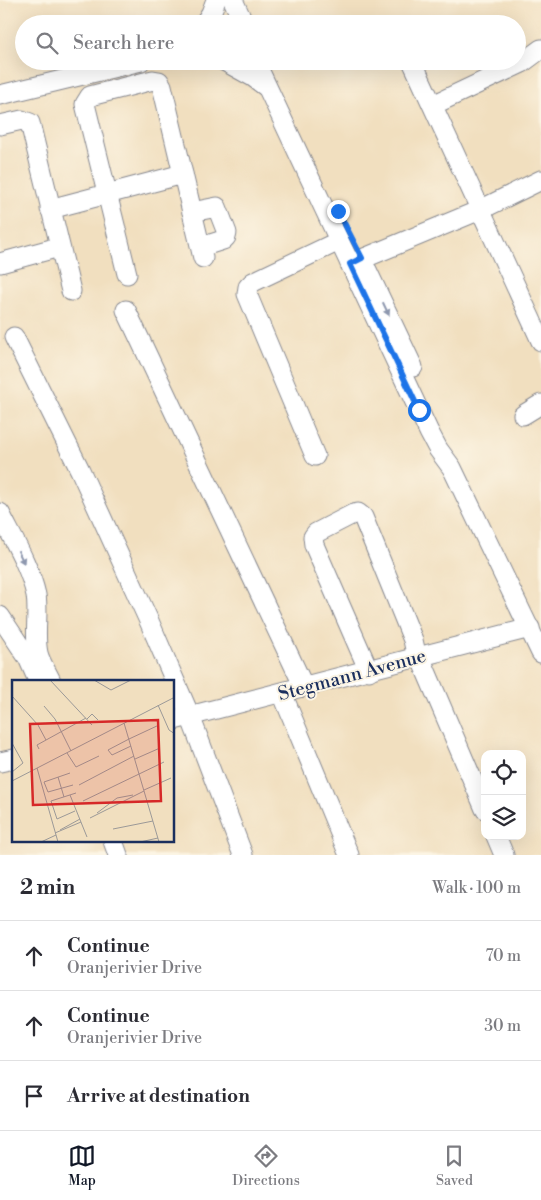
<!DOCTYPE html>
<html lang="en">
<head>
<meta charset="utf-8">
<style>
  :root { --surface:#fff; --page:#f2f2f3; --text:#2b2b33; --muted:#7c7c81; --line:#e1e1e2; --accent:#111827 }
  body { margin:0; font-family:"Libre Bodoni",serif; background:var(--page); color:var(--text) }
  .controls { position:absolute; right:15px; bottom:15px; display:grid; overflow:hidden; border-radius:10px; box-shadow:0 5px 20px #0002 }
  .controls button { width:45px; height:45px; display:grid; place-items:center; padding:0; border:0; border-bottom:1px solid var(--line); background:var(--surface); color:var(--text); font:25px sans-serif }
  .stop { position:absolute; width:15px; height:15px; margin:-11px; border:4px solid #1a73e8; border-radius:50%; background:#fff }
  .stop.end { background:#1a73e8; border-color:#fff; box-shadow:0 1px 5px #0008 }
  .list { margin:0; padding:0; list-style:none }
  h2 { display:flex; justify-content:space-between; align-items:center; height:65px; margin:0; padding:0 20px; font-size:21px }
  h2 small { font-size:16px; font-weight:400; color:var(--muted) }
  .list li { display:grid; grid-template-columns:32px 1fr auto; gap:15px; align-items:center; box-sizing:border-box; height:70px; padding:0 20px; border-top:1px solid var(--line) }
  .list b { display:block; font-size:19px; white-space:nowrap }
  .list p { margin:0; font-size:16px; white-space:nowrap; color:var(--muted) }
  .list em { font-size:16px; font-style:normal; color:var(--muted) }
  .icon { flex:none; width:28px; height:28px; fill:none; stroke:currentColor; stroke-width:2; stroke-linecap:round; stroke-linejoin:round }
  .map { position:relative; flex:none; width:541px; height:855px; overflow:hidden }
  .search { position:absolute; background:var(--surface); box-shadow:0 5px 20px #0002; left:15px; right:15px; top:15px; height:55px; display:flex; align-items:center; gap:12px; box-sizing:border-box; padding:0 18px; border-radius:28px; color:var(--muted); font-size:19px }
  .sheet { height:275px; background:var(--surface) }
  nav { display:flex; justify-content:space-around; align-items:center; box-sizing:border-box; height:70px; border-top:1px solid var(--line); background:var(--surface); font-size:14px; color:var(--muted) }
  nav a { display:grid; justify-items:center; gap:2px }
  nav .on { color:var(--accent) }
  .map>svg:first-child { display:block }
</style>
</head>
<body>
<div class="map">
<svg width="541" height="855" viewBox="0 0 541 855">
  <rect width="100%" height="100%" fill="#fcf5e5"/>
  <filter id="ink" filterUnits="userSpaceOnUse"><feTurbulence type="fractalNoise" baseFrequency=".02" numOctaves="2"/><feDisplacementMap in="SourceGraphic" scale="10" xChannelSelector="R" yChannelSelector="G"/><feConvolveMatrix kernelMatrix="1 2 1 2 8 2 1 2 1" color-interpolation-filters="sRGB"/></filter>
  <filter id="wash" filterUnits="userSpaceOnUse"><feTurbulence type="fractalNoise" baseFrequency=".0096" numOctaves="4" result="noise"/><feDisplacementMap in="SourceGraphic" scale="20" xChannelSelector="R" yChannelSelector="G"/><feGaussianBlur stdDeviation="1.12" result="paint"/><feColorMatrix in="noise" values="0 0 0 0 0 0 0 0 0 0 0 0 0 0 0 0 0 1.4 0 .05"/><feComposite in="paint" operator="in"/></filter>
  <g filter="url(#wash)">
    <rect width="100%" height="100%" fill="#f1dfbf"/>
  </g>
  <g filter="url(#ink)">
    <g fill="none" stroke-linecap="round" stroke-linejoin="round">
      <defs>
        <g id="minor">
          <polyline points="233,0 244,24"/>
          <polyline points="204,24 211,13 216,0"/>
          <polyline points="224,61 253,77 265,86"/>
          <polyline points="255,61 429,432 438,449 452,468 541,653"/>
          <polyline points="412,61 541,341"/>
          <polyline points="0,95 141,61"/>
          <polyline points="433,105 522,63 541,49"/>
          <polyline points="0,125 22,120 30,123 71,291"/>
          <polyline points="50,209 183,174"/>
          <polyline points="192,212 217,207 227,233 226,237 223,240 201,247"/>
          <polyline points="0,263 59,247"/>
          <polyline points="350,264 480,210 541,180"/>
          <polyline points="367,270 413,367"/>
          <polyline points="127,274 85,104 90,96 153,80 159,81 162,86 203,258"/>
          <polyline points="126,310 304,687"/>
          <polyline points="14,337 80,470 149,621 190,716 243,855"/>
          <polyline points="523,415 541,404"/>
          <polyline points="315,456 247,294 248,287 253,282 339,241"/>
          <path d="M0 513C13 539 30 567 36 595 39 614 34 635 38 653 40 662 47 672 51 681"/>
          <polyline points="0,616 28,658 36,676"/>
          <polyline points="420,657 485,809"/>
          <polyline points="369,671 314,545 313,537 316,533 353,514 358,513 363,517 413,640 417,658"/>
          <polyline points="282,693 349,855"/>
          <polyline points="174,720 530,628"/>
          <polyline points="0,762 14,759"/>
          <polyline points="496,836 504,855"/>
          <polyline points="113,841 118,855"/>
        </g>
      </defs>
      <use href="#minor" stroke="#86878e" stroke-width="21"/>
      <use href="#minor" stroke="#fff" stroke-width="19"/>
    </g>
    <defs><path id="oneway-solid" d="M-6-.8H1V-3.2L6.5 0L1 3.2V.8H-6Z" transform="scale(1.25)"/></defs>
    <g fill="#8d97ae">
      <use href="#oneway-solid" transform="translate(386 309) rotate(65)"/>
      <use href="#oneway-solid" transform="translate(21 557) rotate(64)"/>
    </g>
  </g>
  <g fill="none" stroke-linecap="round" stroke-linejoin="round" filter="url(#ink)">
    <polyline stroke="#1a73e8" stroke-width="6" points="338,211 362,258 350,264 419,410"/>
  </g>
  <g text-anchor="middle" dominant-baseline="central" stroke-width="4" stroke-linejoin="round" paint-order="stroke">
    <g font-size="19" fill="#1b2f5e" stroke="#fcf5e5">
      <text transform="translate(352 675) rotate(-15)">Stegmann Avenue</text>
    </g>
  </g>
  <g transform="translate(12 680)">
    <rect width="162" height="162" fill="#f1dfbf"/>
    <path fill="none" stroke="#9b9998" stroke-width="1" d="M38 0 80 45M82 0 99 10 119 0M0 16 26 45 34 60M146 25 157 50 163 54M32 26 43 39 59 71M75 39 80 34 86 40M112 43 147 162M117 59 96 70 100 75 119 66M117 59 147 45M0 63 11 83 0 92M27 69 25 65 74 38M55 73 64 87 87 76M123 79 148 68M25 88 46 162M58 93 32 102 36 112 61 105M46 97 52 117M0 101 163 17M67 105 122 76M132 110 159 98M58 115 75 157M71 121 152 82M63 131 45 139 39 121 64 113M85 133 105 118 121 115M78 138 132 111M101 149 141 141M48 150 68 139M43 153 69 142M29 162 44 155M128 162 146 158"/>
    <path fill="#d62828" fill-opacity="0.15" stroke="#d62828" stroke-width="2.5" d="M146 40 149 121 21 125 18 44Z"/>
    <rect width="162" height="162" fill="none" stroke="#1b2f5e" stroke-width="2.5"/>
  </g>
</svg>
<div class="controls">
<button><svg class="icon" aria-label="locate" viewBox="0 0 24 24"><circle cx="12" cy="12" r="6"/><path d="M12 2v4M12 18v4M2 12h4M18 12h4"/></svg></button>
<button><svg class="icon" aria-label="layers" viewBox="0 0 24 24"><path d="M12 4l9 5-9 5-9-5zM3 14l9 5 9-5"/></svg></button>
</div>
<div class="stop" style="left:419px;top:410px"></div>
<div class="stop end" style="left:338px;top:211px"></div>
<div class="search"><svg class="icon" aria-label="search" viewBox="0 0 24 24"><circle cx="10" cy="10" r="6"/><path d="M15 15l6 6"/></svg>Search here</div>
</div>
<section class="sheet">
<h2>2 min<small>Walk · 100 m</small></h2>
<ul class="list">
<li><svg class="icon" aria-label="ahead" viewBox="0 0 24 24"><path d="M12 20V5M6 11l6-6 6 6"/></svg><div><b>Continue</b><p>Oranjerivier Drive</p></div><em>70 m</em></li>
<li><svg class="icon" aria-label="ahead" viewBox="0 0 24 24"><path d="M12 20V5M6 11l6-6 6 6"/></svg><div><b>Continue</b><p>Oranjerivier Drive</p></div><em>30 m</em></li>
<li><svg class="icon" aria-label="arrive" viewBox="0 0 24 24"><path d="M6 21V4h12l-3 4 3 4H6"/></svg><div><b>Arrive at destination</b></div></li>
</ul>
</section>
<nav>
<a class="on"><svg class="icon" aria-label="map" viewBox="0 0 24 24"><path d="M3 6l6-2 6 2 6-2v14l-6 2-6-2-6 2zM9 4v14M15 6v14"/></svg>Map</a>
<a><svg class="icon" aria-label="directions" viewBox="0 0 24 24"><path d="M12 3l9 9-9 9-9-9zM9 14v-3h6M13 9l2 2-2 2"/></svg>Directions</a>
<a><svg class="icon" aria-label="saved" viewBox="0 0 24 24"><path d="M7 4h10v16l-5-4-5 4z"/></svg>Saved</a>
</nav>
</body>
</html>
